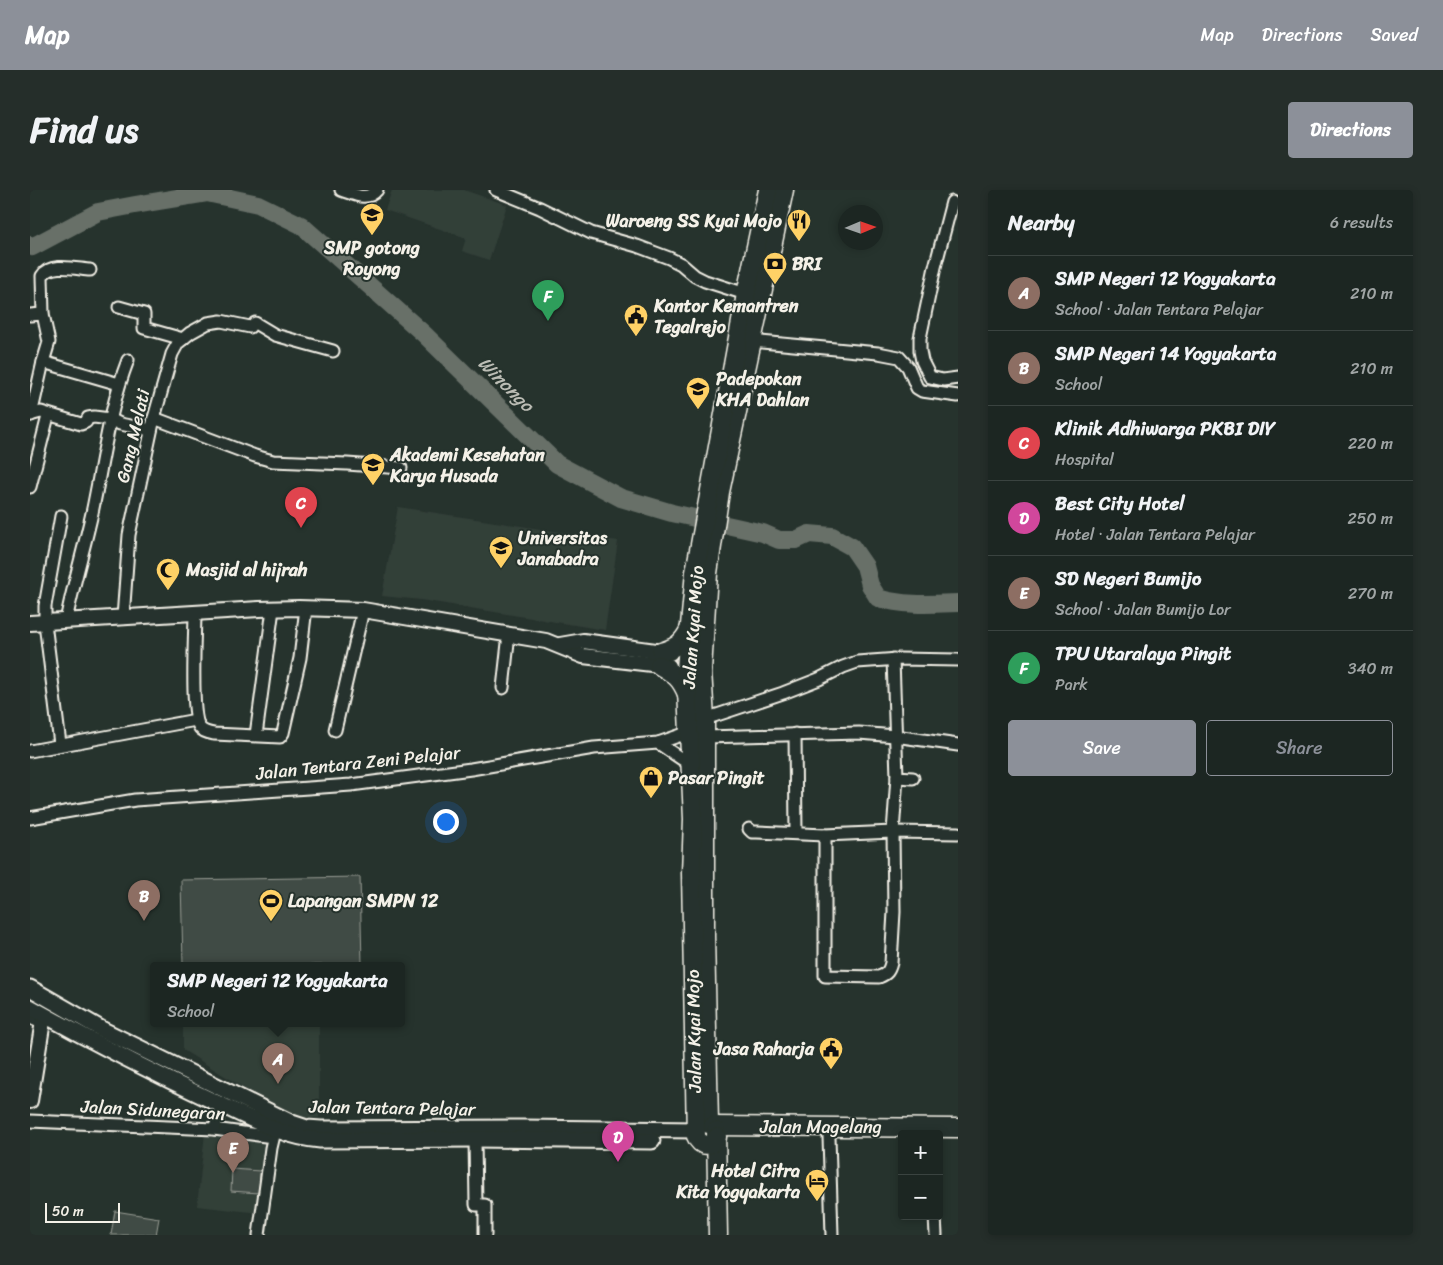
<!DOCTYPE html>
<html lang="en">
<head>
<meta charset="utf-8">
<style>
  :root { --surface:#1c2622; --page:#252e2a; --text:#f1f3f6; --muted:#a0a5a5; --line:#3a4340; --accent:#8c9099 }
  body { margin:0; font-family:Sriracha,sans-serif; background:var(--page); color:var(--text) }
  .controls { position:absolute; right:15px; bottom:15px; display:grid; overflow:hidden; border-radius:5px; box-shadow:0 2px 8px #0003 }
  .controls button { width:45px; height:45px; display:grid; place-items:center; padding:0; border:0; border-bottom:1px solid var(--line); background:var(--surface); color:var(--text); font:25px sans-serif }
  .compass { position:absolute; left:808px; top:15px; width:45px; height:45px; border-radius:50%; background:var(--surface); box-shadow:0 2px 8px #0003; rotate:88deg }
  .scale { position:absolute; left:15px; bottom:12px; width:75px; box-sizing:border-box; padding-left:5px; border:2px solid #f4f1e8; border-top:0; font-size:14px; line-height:18px; white-space:nowrap; color:#f4f1e8; -webkit-text-stroke:4px #26332d; paint-order:stroke }
  .you { position:absolute; left:415px; top:631px; width:18px; height:18px; margin:-12px; border:4px solid #fff; border-radius:50%; background:#1a73e8; box-shadow:0 0 0 8px #1a73e833 }
  .badge { display:grid; place-items:center; width:32px; height:32px; border-radius:50%; background:var(--accent); color:#fff; font-size:16px; font-weight:700 }
  .pin { position:absolute; translate:-50% -41px; filter:drop-shadow(0 1px 2px #0008) }
  .pin::after { content:''; position:absolute; top:26px; width:18px; height:15px; background:inherit; clip-path:polygon(0 0,100% 0,50% 100%) }
  .popup { position:absolute; left:120px; top:772px; width:255px; height:65px; box-sizing:border-box; display:grid; place-content:center; border-radius:5px; background:var(--surface); filter:drop-shadow(0 1px 4px #0005); font-size:16px; white-space:nowrap; color:var(--muted) }
  .popup b { font-size:19px; color:var(--text) }
  .popup::after { content:''; position:absolute; left:50%; top:100%; margin-left:-10px; border:10px solid transparent; border-top-color:var(--surface) }
  .list { margin:0; padding:0; list-style:none }
  h2 { display:flex; justify-content:space-between; align-items:center; height:65px; margin:0; padding:0 20px; font-size:21px }
  h2 small { font-size:16px; font-weight:400; color:var(--muted) }
  .list li { display:grid; grid-template-columns:32px 1fr auto; gap:15px; align-items:center; box-sizing:border-box; height:75px; padding:0 20px; border-top:1px solid var(--line) }
  .list b { display:block; font-size:19px; white-space:nowrap }
  .list p { margin:0; font-size:16px; white-space:nowrap; color:var(--muted) }
  .list em { font-size:16px; font-style:normal; color:var(--muted) }
  .actions { display:flex; gap:10px; padding:15px 20px }
  .actions a { flex:1; padding:11px 0; border:1px solid var(--accent); border-radius:5px; text-align:center; font-size:18px; color:var(--accent) }
  .actions .main { background:var(--accent); color:#fff }
  .map { position:relative; flex:none; width:928px; height:1045px; overflow:hidden; border-radius:5px }
  header { display:flex; align-items:center; gap:30px; box-sizing:border-box; height:70px; padding:0 25px; background:var(--accent); color:#fff }
  header strong { font-size:24px }
  nav { display:flex; gap:28px; margin-inline-start:auto; font-size:18px }
  .intro { display:flex; align-items:center; justify-content:space-between; box-sizing:border-box; height:120px; padding:0 30px }
  h1 { margin:0; font-size:35px }
  .button { padding:12px 22px; border-radius:5px; background:var(--accent); color:#fff; font-size:18px; font-weight:700 }
  main { display:flex; gap:30px; padding:0 30px }
  aside { flex:1; background:var(--surface); border-radius:5px; box-shadow:0 2px 8px #0003 }
  .map>svg:first-child { display:block }
</style>
</head>
<body>
<header>
<strong>Map</strong>
<nav><a>Map</a><a>Directions</a><a>Saved</a></nav>
</header>
<div class="intro"><h1>Find us</h1><a class="button">Directions</a></div>
<main>
<div class="map">
<svg width="928" height="1045" viewBox="0 0 928 1045">
  <rect width="100%" height="100%" fill="#26332d"/>
  <filter id="ink" filterUnits="userSpaceOnUse"><feTurbulence type="fractalNoise" baseFrequency=".02" numOctaves="2"/><feDisplacementMap in="SourceGraphic" scale="10" xChannelSelector="R" yChannelSelector="G"/><feConvolveMatrix kernelMatrix="1 2 1 2 8 2 1 2 1" color-interpolation-filters="sRGB"/></filter>
  <g filter="url(#ink)">
    <g fill="#333f39">
      <polygon points="362,0 434,0 477,15 459,70 432,61 436,48 355,20"/>
      <polygon points="368,317 588,351 575,440 391,410 352,406"/>
      <polygon points="153,833 336,833 336,834 289,835 289,928 262,928 153,860"/>
      <polygon points="175,943 238,950 230,1023 167,1016"/>
    </g>
    <g fill="#414b45" stroke="#9a9e96">
      <polygon points="330,687 332,775 153,775 151,690"/>
      <polygon points="202,979 230,981 229,1003 201,1001"/>
      <polygon points="85,1021 129,1028 126,1045 81,1045"/>
    </g>
    <g fill="none" stroke-linecap="round" stroke-linejoin="round">
      <path stroke="#676f68" stroke-width="18" d="M0 55 2 57 68 22 105 15 177 3 228 14 271 35 394 144 527 274 591 308 642 323 733 343 749 350H766L779 344 802 346 822 357 835 376 840 395 848 408C874 416 901 414 928 413"/>
      <defs>
        <polyline id="pedestrian" points="0,829 12,834"/>
        <g id="minor">
          <path d="M311 0C324 4 337 12 347 0"/>
          <polyline points="466,0 510,18 561,43 607,56 639,68 651,74 665,86 675,91 722,106"/>
          <polyline points="922,12 905,77 890,148 890,161 892,171 900,187 913,190 928,188"/>
          <polyline points="89,117 114,124 114,138 153,149"/>
          <polyline points="0,125 13,124"/>
          <polyline points="225,133 245,145 303,161"/>
          <polyline points="721,151 848,163 869,167 878,177 887,198 892,201 928,206"/>
          <polyline points="13,172 89,194"/>
          <polyline points="0,225 11,222 51,234 56,232 58,228 64,227 80,229 90,234 121,240"/>
          <path d="M1 225 13 172 19 152 13 124 12 86C20 72 46 79 60 80"/>
          <polyline points="124,228 225,266 243,271 317,274 371,278"/>
          <polyline points="0,297 18,226"/>
          <path d="M165 423C165 443 160 526 170 538 173 542 179 543 184 544L250 547 253 543 270 468 276 418"/>
          <polyline points="93,428 99,345 124,228 142,164 148,153 160,143 178,133 191,131 220,137"/>
          <path d="M36 431C43 395 54 359 62 323 73 271 79 219 98 170"/>
          <polyline points="863,469 867,587 883,588"/>
          <polyline points="473,498 479,444"/>
          <polyline points="675,529 753,503 789,489 813,477 827,472 869,469 928,470"/>
          <polyline points="305,540 333,420"/>
          <polyline points="765,544 766,643"/>
          <polyline points="226,545 243,419"/>
          <polyline points="675,547 829,543 865,546 928,555"/>
          <polyline points="628,553 662,576"/>
          <polyline points="30,554 15,433 15,416 31,326"/>
          <polyline points="0,561 166,530"/>
          <polyline points="0,628 105,610 321,595 441,579 564,558 628,553 660,542"/>
          <polyline points="719,639 722,642 727,642 795,645 863,642 928,643"/>
          <path d="M795 645V786L849 787C857 784 859 781 861 773L864 722 863 642 867 587"/>
          <polyline points="0,931 184,939 243,947"/>
          <polyline points="184,939 192,915"/>
          <polyline points="799,947 802,1045"/>
          <polyline points="445,949 446,1015 455,1015 455,1045"/>
          <polyline points="905,1026 906,1045"/>
          <polyline points="229,1045 241,958 245,941"/>
        </g>
        <g id="tertiary">
          <polyline points="0,433 229,419 269,418 333,420 516,451 553,466 639,476"/>
          <polyline points="530,455 553,451 640,463"/>
          <polyline points="0,911 14,825"/>
        </g>
        <g id="secondary">
          <polyline points="0,798 73,840 262,933 277,938 291,939 492,938 667,940"/>
          <path d="M0 817C61 851 123 883 187 913 220 928 253 947 290 950L445 949 622 951"/>
        </g>
        <g id="primary">
          <path d="M631 462C645 458 652 454 659 440"/>
          <path d="M629 475C644 484 650 487 657 504"/>
          <polyline points="679,934 675,746 675,529 672,480 678,383 690,302 754,0"/>
          <polyline points="683,936 928,938"/>
          <polyline points="686,941 688,1045"/>
          <path d="M687 947C681 958 670 957 666 946L661 683 663 629 656 478 665 382 716 104 738 0"/>
        </g>
      </defs>
      <use href="#pedestrian" stroke="#f4f1e8" stroke-width="12"/>
      <use href="#minor" stroke="#f4f1e8" stroke-width="15"/>
      <use href="#tertiary" stroke="#f4f1e8" stroke-width="18"/>
      <use href="#secondary" stroke="#f4f1e8" stroke-width="19"/>
      <use href="#primary" stroke="#f4f1e8" stroke-width="21"/>
      <use href="#pedestrian" stroke="#26332d" stroke-width="9"/>
      <use href="#minor" stroke="#26332d" stroke-width="11"/>
      <use href="#tertiary" stroke="#26332d" stroke-width="14"/>
      <use href="#secondary" stroke="#26332d" stroke-width="15"/>
      <use href="#primary" stroke="#26332d" stroke-width="18"/>
    </g>
  </g>
  <defs>
    <symbol id="school-pin" viewBox="-11 -11 22 30"><path d="M0 17L-7.5 6A9.5 9.5 0 1 1 7.5 6Z" fill="#ffd166" stroke="#26332d"/><path d="M0-5L7-2L0 1L-7-2ZM-4 1L0 2.5L4 1V4Q0 6-4 4Z" fill="#111"/></symbol>
    <symbol id="restaurant-pin" viewBox="-11 -11 22 30"><path d="M0 17L-7.5 6A9.5 9.5 0 1 1 7.5 6Z" fill="#ffd166" stroke="#26332d"/><path d="M-5-6h1v4h1v-4h1v4h1v-4h1v5L-1.5 .5V6h-2V.5L-5-1ZM5-6V6H3V1.5H1.5Q1.5-4 5-6Z" fill="#111"/></symbol>
    <symbol id="bank-pin" viewBox="-11 -11 22 30"><path d="M0 17L-7.5 6A9.5 9.5 0 1 1 7.5 6Z" fill="#ffd166" stroke="#26332d"/><path d="M-6-4H6V4H-6ZM0-2.3a2.3 2.3 0 1 0 0 4.6a2.3 2.3 0 1 0 0-4.6Z" fill="#111"/></symbol>
    <symbol id="civic-pin" viewBox="-11 -11 22 30"><path d="M0 17L-7.5 6A9.5 9.5 0 1 1 7.5 6Z" fill="#ffd166" stroke="#26332d"/><path d="M-.6-6.5H3V-4.5H.6V-3L4-1V1h2V6H-6V1h2V-1L-.6-3ZM-1.2 2.5V6h2.4V2.5Z" fill="#111"/></symbol>
    <symbol id="university-pin" viewBox="-11 -11 22 30"><path d="M0 17L-7.5 6A9.5 9.5 0 1 1 7.5 6Z" fill="#ffd166" stroke="#26332d"/><path d="M0-5L7-2L0 1L-7-2ZM-4 1L0 2.5L4 1V4Q0 6-4 4Z" fill="#111"/></symbol>
    <symbol id="mosque-pin" viewBox="-11 -11 22 30"><path d="M0 17L-7.5 6A9.5 9.5 0 1 1 7.5 6Z" fill="#ffd166" stroke="#26332d"/><path d="M3.5-4.9A6 6 0 1 0 3.5 4.9A5 5 0 1 1 3.5-4.9Z" fill="#111"/></symbol>
    <symbol id="shop-pin" viewBox="-11 -11 22 30"><path d="M0 17L-7.5 6A9.5 9.5 0 1 1 7.5 6Z" fill="#ffd166" stroke="#26332d"/><path d="M-5-2.5h2.3a2.7 3.5 0 0 1 5.4 0H5L5.5 6h-11ZM-1.5-2.5h3a1.5 2.3 0 0 0-3 0Z" fill="#111"/></symbol>
    <symbol id="stadium-pin" viewBox="-11 -11 22 30"><path d="M0 17L-7.5 6A9.5 9.5 0 1 1 7.5 6Z" fill="#ffd166" stroke="#26332d"/><path d="M0-5a6.5 5 0 1 0 0 10a6.5 5 0 1 0 0-10ZM-3.5-1.8h7v3.6h-7Z" fill="#111"/></symbol>
    <symbol id="hotel-pin" viewBox="-11 -11 22 30"><path d="M0 17L-7.5 6A9.5 9.5 0 1 1 7.5 6Z" fill="#ffd166" stroke="#26332d"/><path d="M-6-4.5h1.5V1H6V5H4.5V3h-9V5H-6ZM-4 0a1.8 1.8 0 1 1 3.6 0ZM.5 0V-2.5h3Q6-2.5 6 0Z" fill="#111"/></symbol>
  </defs>
  <g fill-rule="evenodd">
    <use href="#school-pin" x="328" y="11" width="28" height="38"/>
    <use href="#restaurant-pin" x="755" y="17" width="28" height="38"/>
    <use href="#bank-pin" x="731" y="60" width="28" height="38"/>
    <use href="#civic-pin" x="592" y="112" width="28" height="38"/>
    <use href="#school-pin" x="654" y="185" width="28" height="38"/>
    <use href="#university-pin" x="329" y="261" width="28" height="38"/>
    <use href="#university-pin" x="457" y="344" width="28" height="38"/>
    <use href="#mosque-pin" x="124" y="366" width="28" height="38"/>
    <use href="#shop-pin" x="607" y="574" width="28" height="38"/>
    <use href="#stadium-pin" x="227" y="697" width="28" height="38"/>
    <use href="#civic-pin" x="787" y="845" width="28" height="38"/>
    <use href="#hotel-pin" x="773" y="977" width="28" height="38"/>
  </g>
  <g text-anchor="middle" dominant-baseline="central" stroke-width="4" stroke-linejoin="round" paint-order="stroke">
    <g font-size="18" font-weight="bold" fill="#f4f1e8" stroke="#26332d" text-anchor="start">
      <text x="752" y="31" text-anchor="end">Waroeng SS Kyai Mojo</text>
      <text x="342" y="58" text-anchor="middle">SMP gotong<tspan x="342" dy="21">Royong</tspan></text>
      <text x="762" y="74">BRI</text>
      <text x="624" y="116">Kantor Kemantren<tspan x="624" dy="21">Tegalrejo</tspan></text>
      <text x="686" y="189">Padepokan<tspan x="686" dy="21">KHA Dahlan</tspan></text>
      <text x="360" y="265">Akademi Kesehatan<tspan x="360" dy="21">Karya Husada</tspan></text>
      <text x="488" y="348">Universitas<tspan x="488" dy="21">Janabadra</tspan></text>
      <text x="156" y="380">Masjid al hijrah</text>
      <text x="638" y="588">Pasar Pingit</text>
      <text x="258" y="711">Lapangan SMPN 12</text>
      <text x="784" y="859" text-anchor="end">Jasa Raharja</text>
      <text x="770" y="981" text-anchor="end">Hotel Citra<tspan x="770" dy="21">Kita Yogyakarta</tspan></text>
    </g>
    <g font-size="18" fill="#f4f1e8" stroke="#26332d">
      <text transform="translate(103 246) rotate(-77)">Gang Melati</text>
      <text transform="translate(663 437) rotate(-86)">Jalan Kyai Mojo</text>
      <text transform="translate(328 573) rotate(-6)">Jalan Tentara Zeni Pelajar</text>
      <text transform="translate(664 841) rotate(-91)">Jalan Kyai Mojo</text>
      <text transform="translate(362 918) rotate(1)">Jalan Tentara Pelajar</text>
      <text transform="translate(123 920) rotate(3)">Jalan Sidunegaran</text>
      <text x="791" y="937">Jalan Magelang</text>
    </g>
    <g font-size="19" font-style="italic" fill="#bcbdb5" stroke="#26332d">
      <text transform="translate(476 194) rotate(45)">Winongo</text>
    </g>
  </g>
</svg>
<div class="controls">
<button>+</button>
<button>−</button>
</div>
<svg class="compass" viewBox="-18 -18 36 36"><path d="M0-13l5 13h-10z" fill="#e53935"/><path d="M0 13l5-13h-10z" fill="#a0a5a5"/></svg>
<div class="scale">50 m</div>
<div class="you"></div>
<div class="pin badge" style="left:248px;top:894px;background:#8d6e63">A</div>
<div class="popup"><b>SMP Negeri 12 Yogyakarta</b>School</div>
<div class="pin badge" style="left:114px;top:731px;background:#8d6e63">B</div>
<div class="pin badge" style="left:271px;top:338px;background:#e0444e">C</div>
<div class="pin badge" style="left:588px;top:972px;background:#d1479c">D</div>
<div class="pin badge" style="left:203px;top:983px;background:#8d6e63">E</div>
<div class="pin badge" style="left:518px;top:131px;background:#2e9e5b">F</div>
</div>
<aside>
<h2>Nearby<small>6 results</small></h2>
<ul class="list">
<li><span class="badge" style="background:#8d6e63">A</span><div><b>SMP Negeri 12 Yogyakarta</b><p>School · Jalan Tentara Pelajar</p></div><em>210 m</em></li>
<li><span class="badge" style="background:#8d6e63">B</span><div><b>SMP Negeri 14 Yogyakarta</b><p>School</p></div><em>210 m</em></li>
<li><span class="badge" style="background:#e0444e">C</span><div><b>Klinik Adhiwarga PKBI DIY</b><p>Hospital</p></div><em>220 m</em></li>
<li><span class="badge" style="background:#d1479c">D</span><div><b>Best City Hotel</b><p>Hotel · Jalan Tentara Pelajar</p></div><em>250 m</em></li>
<li><span class="badge" style="background:#8d6e63">E</span><div><b>SD Negeri Bumijo</b><p>School · Jalan Bumijo Lor</p></div><em>270 m</em></li>
<li><span class="badge" style="background:#2e9e5b">F</span><div><b>TPU Utaralaya Pingit</b><p>Park</p></div><em>340 m</em></li>
</ul>
<div class="actions"><a class="main">Save</a><a>Share</a></div>
</aside>
</main>
</body>
</html>
